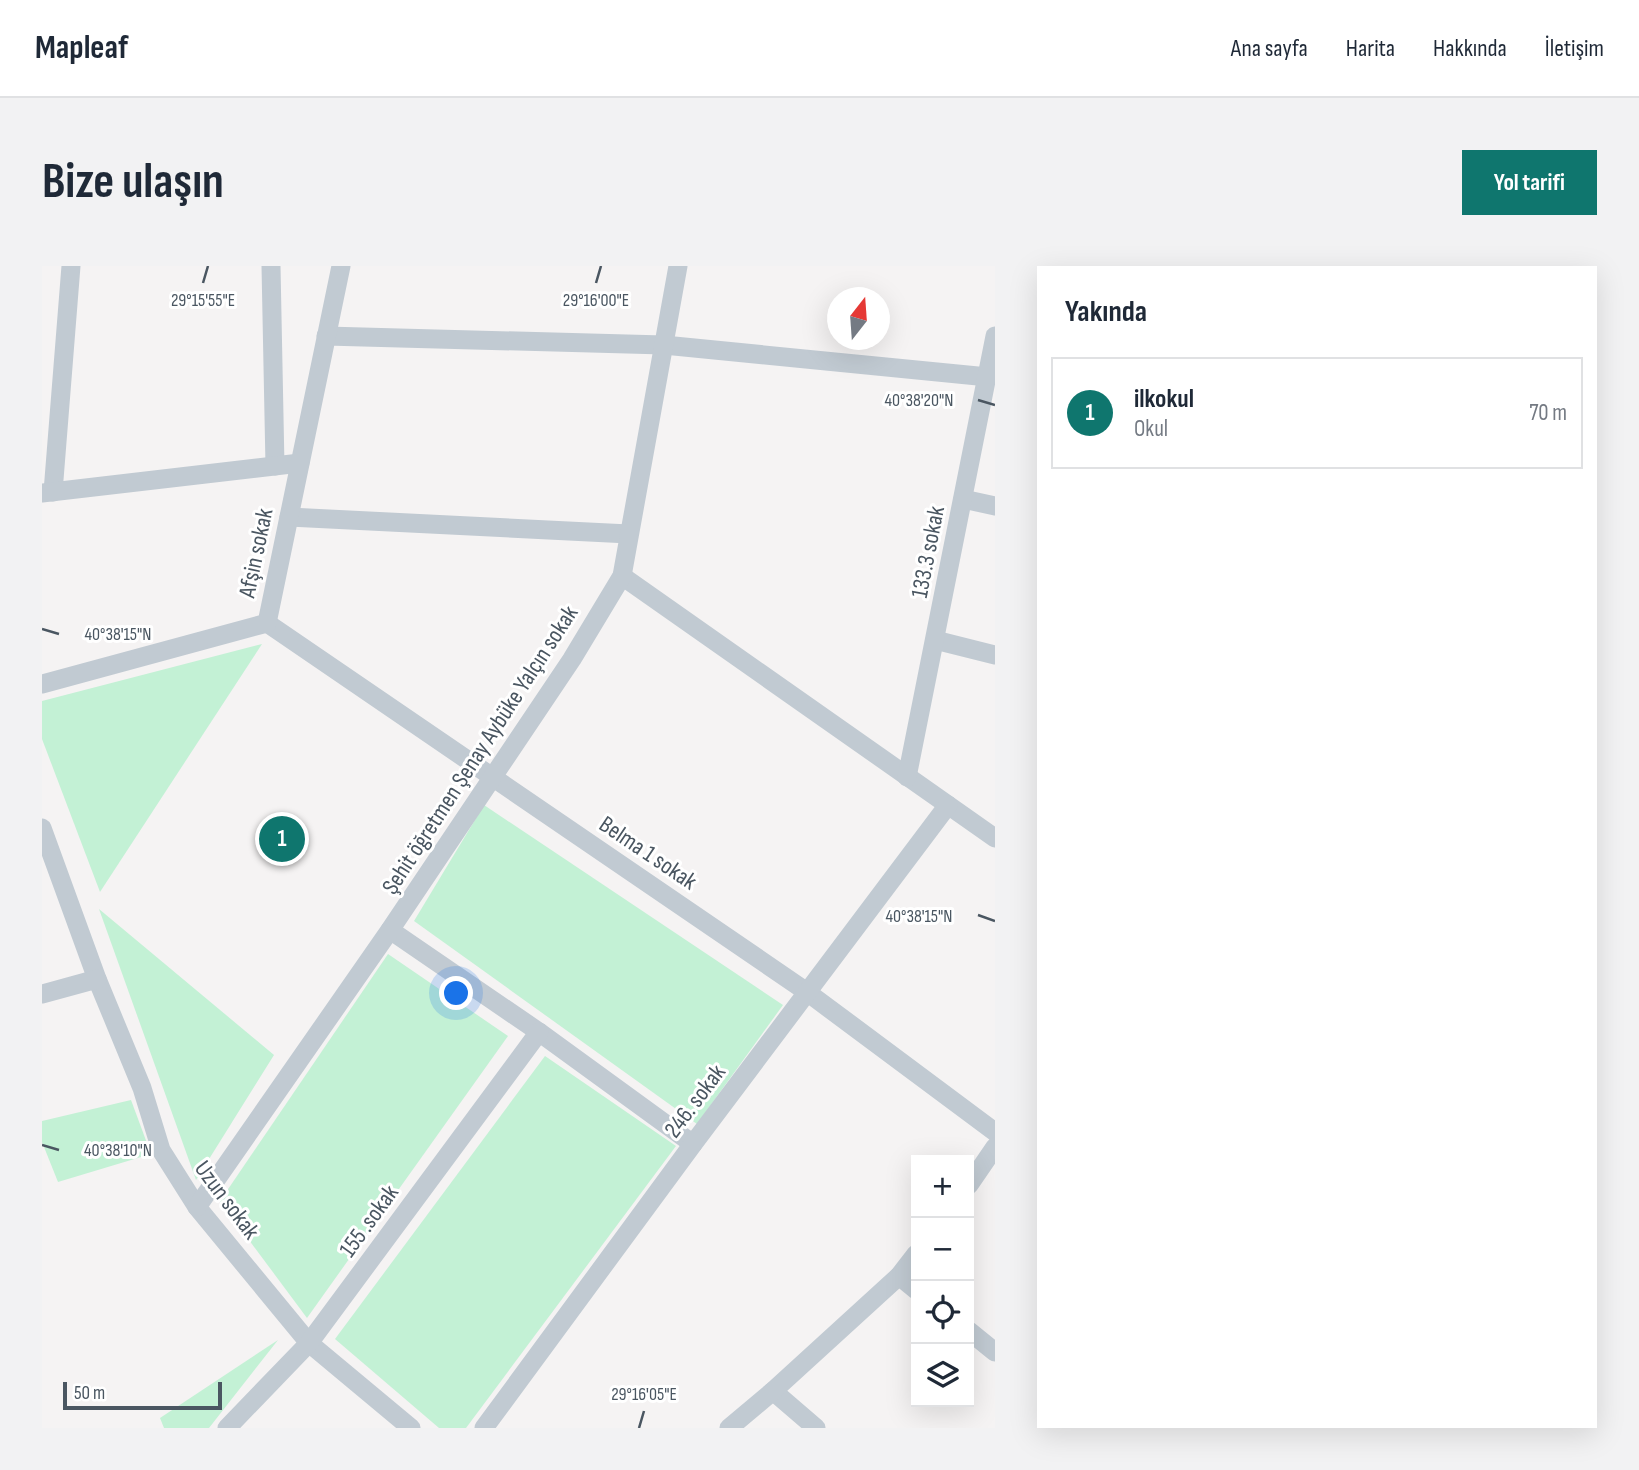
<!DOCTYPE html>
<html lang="tr">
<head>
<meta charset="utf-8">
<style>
  :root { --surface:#fff; --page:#f2f2f3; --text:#1f2937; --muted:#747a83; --line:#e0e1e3; --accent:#0f766e }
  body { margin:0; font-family:"Sofia Sans Condensed",sans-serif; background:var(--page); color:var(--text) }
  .controls { position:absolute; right:21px; bottom:21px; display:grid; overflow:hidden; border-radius:0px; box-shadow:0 7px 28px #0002 }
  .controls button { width:63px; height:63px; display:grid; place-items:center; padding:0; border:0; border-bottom:2px solid var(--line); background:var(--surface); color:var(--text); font:35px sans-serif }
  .compass { position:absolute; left:785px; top:21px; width:63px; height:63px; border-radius:50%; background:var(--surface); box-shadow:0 7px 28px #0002; rotate:17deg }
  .scale { position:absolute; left:21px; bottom:18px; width:159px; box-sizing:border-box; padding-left:7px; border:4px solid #4a5661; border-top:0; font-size:19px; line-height:24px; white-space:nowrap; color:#4a5661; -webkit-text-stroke:5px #fff; paint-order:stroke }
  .you { position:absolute; left:415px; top:728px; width:24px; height:24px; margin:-18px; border:5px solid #fff; border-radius:50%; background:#1a73e8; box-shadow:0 0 0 10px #1a73e833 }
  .badge { display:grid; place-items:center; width:46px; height:46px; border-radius:50%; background:var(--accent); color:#fff; font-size:23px; font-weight:700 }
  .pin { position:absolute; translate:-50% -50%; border:4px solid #fff; box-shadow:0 2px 7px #0006 }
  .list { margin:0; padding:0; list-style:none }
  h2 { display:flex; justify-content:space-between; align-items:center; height:91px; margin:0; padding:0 28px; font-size:30px }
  h2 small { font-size:23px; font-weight:400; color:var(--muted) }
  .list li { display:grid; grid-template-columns:46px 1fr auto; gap:21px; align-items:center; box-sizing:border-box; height:112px; margin:0 14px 14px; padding:0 14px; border:2px solid var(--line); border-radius:0px }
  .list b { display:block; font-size:26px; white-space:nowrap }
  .list p { margin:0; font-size:23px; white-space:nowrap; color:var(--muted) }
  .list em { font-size:23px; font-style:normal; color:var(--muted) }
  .icon { flex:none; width:38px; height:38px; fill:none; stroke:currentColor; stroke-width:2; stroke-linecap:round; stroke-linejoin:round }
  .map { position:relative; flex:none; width:953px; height:1162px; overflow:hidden; border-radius:0px }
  header { display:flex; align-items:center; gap:42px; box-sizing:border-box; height:98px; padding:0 35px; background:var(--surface); border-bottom:2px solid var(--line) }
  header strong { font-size:33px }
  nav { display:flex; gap:38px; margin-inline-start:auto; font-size:24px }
  .intro { display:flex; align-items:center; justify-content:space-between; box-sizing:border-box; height:168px; padding:0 42px }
  h1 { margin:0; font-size:49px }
  .button { padding:18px 32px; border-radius:0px; background:var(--accent); color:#fff; font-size:24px; font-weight:700 }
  main { display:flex; gap:42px; padding:0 42px }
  aside { flex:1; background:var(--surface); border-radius:0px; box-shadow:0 7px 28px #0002 }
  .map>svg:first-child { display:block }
</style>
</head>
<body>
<header>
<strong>Mapleaf</strong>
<nav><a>Ana sayfa</a><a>Harita</a><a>Hakkında</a><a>İletişim</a></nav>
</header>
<div class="intro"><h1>Bize ulaşın</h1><a class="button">Yol tarifi</a></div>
<main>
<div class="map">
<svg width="953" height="1162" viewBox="0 0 953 1162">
  <rect width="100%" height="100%" fill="#f5f3f3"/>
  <g fill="#c3f1d5">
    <polygon points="220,378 58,626 0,473 0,435"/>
    <polygon points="442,539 741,739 655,858 372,655"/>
    <polygon points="57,643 232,789 154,914"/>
    <polygon points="346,688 466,770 265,1052 178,935"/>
    <polygon points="503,790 634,880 424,1162 397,1162 293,1073"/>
    <polygon points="89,834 109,888 16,916 0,876 0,855"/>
    <polygon points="236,1074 167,1162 122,1162 118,1152"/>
  </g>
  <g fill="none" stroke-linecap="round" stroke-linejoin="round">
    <g stroke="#c1cad2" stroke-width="19">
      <polyline points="229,0 233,200"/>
      <polyline points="284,70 622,79 946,111"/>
      <polyline points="11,226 29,0"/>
      <polyline points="0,227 258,197"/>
      <polyline points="921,233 953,240"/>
      <polyline points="247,251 587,268"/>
      <polyline points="580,310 953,572"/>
      <polyline points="225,357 765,726 953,866"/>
      <polyline points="893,374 953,389"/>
      <polyline points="0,418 225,357 299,0"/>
      <polyline points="865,511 953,70"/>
      <polyline points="0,562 55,713 100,822 119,884 155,941 267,1077 369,1162"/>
      <polyline points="348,664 497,766 651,878"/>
      <polyline points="0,728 55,713"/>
      <polyline points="927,919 953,881"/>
      <polyline points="155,941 348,664 530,393 580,310 636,0"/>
      <polyline points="857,1010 874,1024"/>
      <polyline points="927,1065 953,1086"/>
      <polyline points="731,1125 774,1162"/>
      <polyline points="185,1162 267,1077 497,766"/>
      <polyline points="442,1162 651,878 906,539"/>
      <polyline points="687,1162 731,1125 857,1010 874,988"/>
    </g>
  </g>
  <path fill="none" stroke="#4a5661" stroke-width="2.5" d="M161 17 166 0M554 17 559 0M936 134 953 139M0 363 17 368M936 649 953 655M0 879 17 884M597 1162 602 1145"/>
  <g text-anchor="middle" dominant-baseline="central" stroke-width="6" stroke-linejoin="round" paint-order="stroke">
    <g font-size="24" fill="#4a5661" stroke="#fff">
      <text transform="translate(886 286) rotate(-79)">133.3 sokak</text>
      <text transform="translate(214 287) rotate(-78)">Afşin sokak</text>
      <text transform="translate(438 484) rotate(-57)">Şehit öğretmen Şenay Aybüke Yalçın sokak</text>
      <text transform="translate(606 587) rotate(34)">Belma 1 sokak</text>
      <text transform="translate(653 835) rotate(-53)">246. sokak</text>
      <text transform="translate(185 934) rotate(53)">Uzun sokak</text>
      <text transform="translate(327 955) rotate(-54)">155 .sokak</text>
    </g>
  </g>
  <g font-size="18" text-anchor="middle" fill="#4a5661" stroke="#fff" stroke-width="6" stroke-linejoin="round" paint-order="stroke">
    <text x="161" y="40">29°15'55"E</text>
    <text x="554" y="40">29°16'00"E</text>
    <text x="877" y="140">40°38'20"N</text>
    <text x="76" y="374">40°38'15"N</text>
    <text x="877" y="656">40°38'15"N</text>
    <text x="76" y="890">40°38'10"N</text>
    <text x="602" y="1134">29°16'05"E</text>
  </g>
</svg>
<div class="controls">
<button>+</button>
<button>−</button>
<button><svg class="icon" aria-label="locate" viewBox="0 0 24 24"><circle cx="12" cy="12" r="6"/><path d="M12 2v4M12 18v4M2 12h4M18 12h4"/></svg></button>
<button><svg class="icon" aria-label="layers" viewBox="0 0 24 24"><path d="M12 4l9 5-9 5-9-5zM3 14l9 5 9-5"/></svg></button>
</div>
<svg class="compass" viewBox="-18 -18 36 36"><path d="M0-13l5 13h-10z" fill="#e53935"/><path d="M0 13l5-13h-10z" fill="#747a83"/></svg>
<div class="scale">50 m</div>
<div class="you"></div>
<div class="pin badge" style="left:240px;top:573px">1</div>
</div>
<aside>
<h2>Yakında<small></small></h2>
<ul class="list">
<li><span class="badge">1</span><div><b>ilkokul</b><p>Okul</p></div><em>70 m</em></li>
</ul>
</aside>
</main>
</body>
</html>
